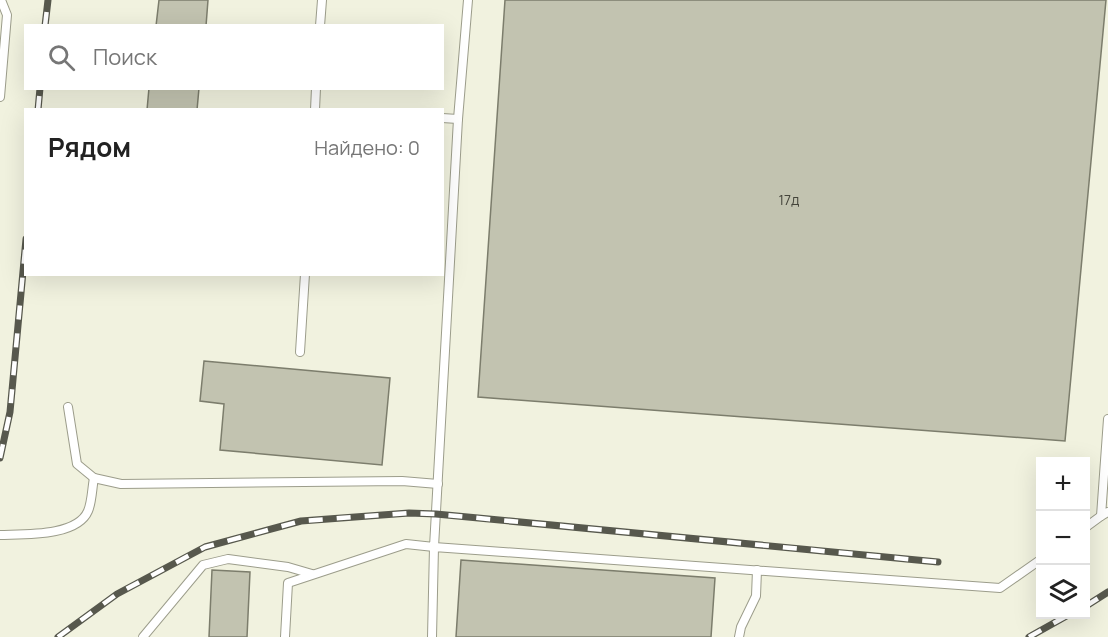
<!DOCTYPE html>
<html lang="ru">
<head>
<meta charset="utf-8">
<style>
  :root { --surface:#fff; --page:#f6f6f6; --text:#222; --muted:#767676; --line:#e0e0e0 }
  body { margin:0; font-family:Manrope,sans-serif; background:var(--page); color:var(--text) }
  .controls { position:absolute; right:18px; bottom:18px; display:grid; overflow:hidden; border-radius:0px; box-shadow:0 6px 24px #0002 }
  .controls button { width:54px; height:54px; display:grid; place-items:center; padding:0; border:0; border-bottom:2px solid var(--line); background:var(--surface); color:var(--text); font:30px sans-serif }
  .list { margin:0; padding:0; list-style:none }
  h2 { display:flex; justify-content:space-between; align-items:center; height:78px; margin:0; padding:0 24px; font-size:26px }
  h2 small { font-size:20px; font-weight:400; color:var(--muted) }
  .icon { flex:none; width:33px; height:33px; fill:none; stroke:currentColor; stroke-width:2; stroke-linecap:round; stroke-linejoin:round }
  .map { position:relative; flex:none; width:1108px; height:637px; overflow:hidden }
  .search { position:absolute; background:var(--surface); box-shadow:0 6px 24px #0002; left:24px; top:24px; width:420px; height:66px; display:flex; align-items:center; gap:15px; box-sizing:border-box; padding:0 21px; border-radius:0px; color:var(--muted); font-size:22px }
  .panel { position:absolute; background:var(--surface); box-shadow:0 6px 24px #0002; left:24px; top:108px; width:420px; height:168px; border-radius:0px }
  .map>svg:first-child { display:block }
</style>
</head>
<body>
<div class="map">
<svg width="1108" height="637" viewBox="0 0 1108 637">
  <rect width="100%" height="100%" fill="#f1f2df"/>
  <g fill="#c2c3b0" stroke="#7c7d6c" stroke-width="1.5">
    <polygon points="159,0 208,0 206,26 156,26"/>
    <polygon points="505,0 1106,0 1065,441 478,397"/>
    <polygon points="149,88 199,88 197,110 147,110"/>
    <polygon points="204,361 390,378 382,465 220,450 224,404 200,401"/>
    <polygon points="461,560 715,578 711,637 456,637"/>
    <polygon points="212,570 250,572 247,637 209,637"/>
  </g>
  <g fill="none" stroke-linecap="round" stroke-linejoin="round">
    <defs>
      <g id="lane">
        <polyline points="320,26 322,0"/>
        <polyline points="0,97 7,15 1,0"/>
        <polyline points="315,110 316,88"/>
        <polyline points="442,118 458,119"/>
        <polyline points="300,352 305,274"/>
        <polyline points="68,407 77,464 94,478 121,484 402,481 438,484"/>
        <polyline points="1108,419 1101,516 1108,512"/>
        <polyline points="1086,527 1101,516"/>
        <path d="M0 535C23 534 77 537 88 511 92 502 92 488 94 478"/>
        <polyline points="143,637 203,565 228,559 288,567 312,574"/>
        <polyline points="285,637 288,583 406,544 434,547 458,119 468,0"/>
        <polyline points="432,637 434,547 1000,588 1040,560"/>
        <polyline points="739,637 741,627 756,596 757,570"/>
      </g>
    </defs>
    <use href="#lane" stroke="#9c9d8b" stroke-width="10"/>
    <use href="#lane" stroke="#fff" stroke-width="8"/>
    <defs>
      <g id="rail">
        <polyline points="45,26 48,0"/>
        <polyline points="38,110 40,88"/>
        <polyline points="0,458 10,412 26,239"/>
        <polyline points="1086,606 1108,592"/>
        <polyline points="58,637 117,594 205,547 301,521 409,513 436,514 938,562"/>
        <polyline points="1029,637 1070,614"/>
      </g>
    </defs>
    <use href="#rail" stroke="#57584d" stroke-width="7"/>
    <use href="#rail" stroke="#fff" stroke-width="4.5" stroke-dasharray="14" stroke-linecap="butt"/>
  </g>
  <g text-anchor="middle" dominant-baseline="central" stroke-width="5" stroke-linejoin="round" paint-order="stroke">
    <g font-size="14" fill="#44443a">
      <text x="789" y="199">17д</text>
    </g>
  </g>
</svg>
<div class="controls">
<button>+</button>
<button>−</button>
<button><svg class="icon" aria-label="layers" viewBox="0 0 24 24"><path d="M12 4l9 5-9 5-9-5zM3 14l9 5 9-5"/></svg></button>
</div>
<div class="search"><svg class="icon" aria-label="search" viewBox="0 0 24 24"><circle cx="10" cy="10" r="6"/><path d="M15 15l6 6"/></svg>Поиск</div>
<section class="panel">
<h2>Рядом<small>Найдено: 0</small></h2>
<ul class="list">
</ul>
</section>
</div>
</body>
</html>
